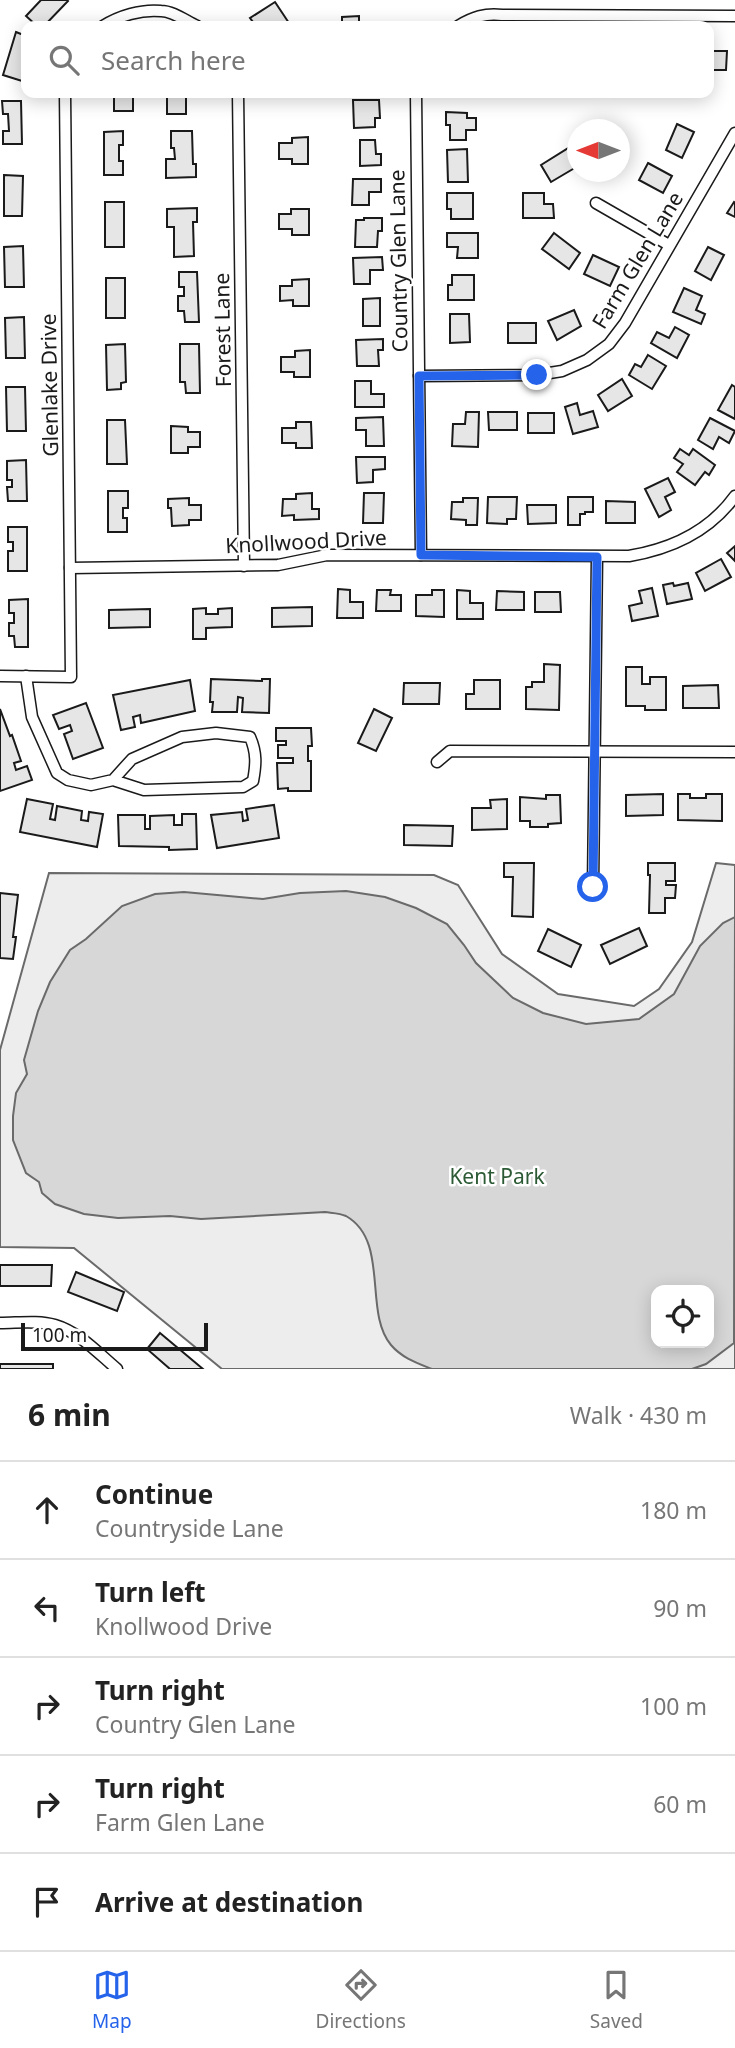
<!DOCTYPE html>
<html lang="en">
<head>
<meta charset="utf-8">
<style>
  :root { --surface:#fff; --page:#f2f2f2; --text:#222; --muted:#767676; --line:#e0e0e0; --accent:#2563eb }
  body { margin:0; font-family:"Noto Sans",sans-serif; background:var(--page); color:var(--text) }
  .controls { position:absolute; right:21px; bottom:21px; display:grid; overflow:hidden; border-radius:14px; box-shadow:0 4px 18px #0003 }
  .controls button { width:63px; height:63px; display:grid; place-items:center; padding:0; border:0; border-bottom:2px solid var(--line); background:var(--surface); color:var(--text); font:35px sans-serif }
  .compass { position:absolute; left:567px; top:119px; width:63px; height:63px; border-radius:50%; background:var(--surface); box-shadow:0 4px 18px #0003; rotate:270deg }
  .scale { position:absolute; left:21px; bottom:18px; width:187px; box-sizing:border-box; padding-left:7px; border:4px solid #1a1a1a; border-top:0; font-size:19px; line-height:24px; white-space:nowrap; color:#1a1a1a; -webkit-text-stroke:5px #fff; paint-order:stroke }
  .stop { position:absolute; width:21px; height:21px; margin:-16px; border:5px solid #2563eb; border-radius:50%; background:#fff }
  .stop.end { background:#2563eb; border-color:#fff; box-shadow:0 2px 7px #0008 }
  .list { margin:0; padding:0; list-style:none }
  h2 { display:flex; justify-content:space-between; align-items:center; height:91px; margin:0; padding:0 28px; font-size:30px }
  h2 small { font-size:23px; font-weight:400; color:var(--muted) }
  .list li { display:grid; grid-template-columns:46px 1fr auto; gap:21px; align-items:center; box-sizing:border-box; height:98px; padding:0 28px; border-top:2px solid var(--line) }
  .list b { display:block; font-size:26px; white-space:nowrap }
  .list p { margin:0; font-size:23px; white-space:nowrap; color:var(--muted) }
  .list em { font-size:23px; font-style:normal; color:var(--muted) }
  .icon { flex:none; width:38px; height:38px; fill:none; stroke:currentColor; stroke-width:2; stroke-linecap:round; stroke-linejoin:round }
  .map { position:relative; flex:none; width:735px; height:1369px; overflow:hidden }
  .search { position:absolute; background:var(--surface); box-shadow:0 4px 18px #0003; left:21px; right:21px; top:21px; height:77px; display:flex; align-items:center; gap:18px; box-sizing:border-box; padding:0 24px; border-radius:14px; color:var(--muted); font-size:26px }
  .sheet { height:581px; background:var(--surface) }
  nav { display:flex; justify-content:space-around; align-items:center; box-sizing:border-box; height:98px; border-top:2px solid var(--line); background:var(--surface); font-size:19px; color:var(--muted) }
  nav a { display:grid; justify-items:center; gap:4px }
  nav .on { color:var(--accent) }
  .map>svg:first-child { display:block }
</style>
</head>
<body>
<div class="map">
<svg width="735" height="1369" viewBox="0 0 735 1369">
  <rect width="100%" height="100%" fill="#fff"/>
  <path fill="#ededed" stroke="#6a6a6a" stroke-width="2" fill-rule="evenodd" d="M716 863 735 865V1369H222L74 1248 0 1247V1050L49 873 434 875 458 885 502 954 558 994 634 1006 659 989 692 942ZM656 1290H709V1343H656Z"/>
  <path fill="#d7d7d7" stroke="#6a6a6a" stroke-width="2" fill-rule="evenodd" d="M346 891 385 897 416 908 447 924 464 945 476 963 513 998 543 1013 586 1024 639 1019 674 994 700 946 723 923 735 917 734 1343 706 1364 692 1369H432C417 1363 402 1358 391 1345 363 1312 390 1241 346 1216 340 1213 332 1213 325 1212L201 1219 170 1216 118 1218 84 1214 55 1204 42 1193 39 1182 26 1173 13 1140V1116L16 1093 27 1074 24 1060 38 1011 50 982 70 950 86 939 122 906 155 894 184 892 263 899 300 893ZM656 1290H709V1343H656Z"/>
  <g fill="#e6e6e6" stroke="#1a1a1a" stroke-width="2">
    <polygon points="41,0 67,0 68,1 44,26 37,26 26,16"/>
    <polygon points="275,2 289,23 283,26 256,26 250,18"/>
    <polygon points="359,16 359,26 342,26 342,17"/>
    <polygon points="16,32 26,36 26,65 22,81 3,75"/>
    <polygon points="709,51 727,51 726,70 710,70 710,78"/>
    <polygon points="114,93 128,93 128,97 133,97 133,111 114,111"/>
    <rect x="167" y="93" width="19" height="21"/>
    <polygon points="353,100 379,100 380,118 375,118 375,127 354,128"/>
    <polygon points="2,101 21,101 22,144 3,144 3,131 9,131 8,114 3,114"/>
    <polygon points="446,112 467,113 467,118 476,118 476,130 466,130 466,140 450,140 450,125 446,125"/>
    <polygon points="677,124 694,132 682,158 666,150"/>
    <polygon points="123,131 123,145 119,145 119,161 123,161 123,175 104,175 104,132"/>
    <polygon points="171,131 192,131 193,164 196,164 196,177 166,178 166,159 175,159 174,148 171,148"/>
    <polygon points="308,137 308,164 292,164 292,159 279,159 279,143 292,143 292,138"/>
    <polygon points="360,140 375,140 376,154 381,154 381,165 360,166"/>
    <polygon points="570,147 578,160 578,166 551,182 541,165"/>
    <polygon points="467,149 468,182 448,182 447,150"/>
    <polygon points="648,163 672,176 663,193 639,180"/>
    <polygon points="4,175 23,176 22,216 4,216"/>
    <polygon points="353,179 381,179 381,192 369,192 369,205 352,205"/>
    <polygon points="447,193 473,193 473,219 451,219 451,209 447,209"/>
    <polygon points="523,193 544,193 544,204 553,204 554,218 523,218"/>
    <rect x="105" y="202" width="19" height="45"/>
    <polygon points="734,202 735,203 735,217 727,213"/>
    <polygon points="197,208 197,222 193,222 194,256 174,257 174,227 167,227 167,209"/>
    <polygon points="291,209 309,209 309,235 292,235 292,229 279,229 279,214 291,214"/>
    <polygon points="364,218 382,218 382,231 378,231 377,247 355,247 356,220 364,220"/>
    <polygon points="447,233 478,233 478,258 457,258 458,247 447,247"/>
    <polygon points="554,233 580,253 569,269 542,249"/>
    <polygon points="23,246 24,287 5,287 4,247"/>
    <polygon points="708,247 724,255 711,280 695,271"/>
    <polygon points="593,255 619,267 610,286 584,274"/>
    <polygon points="382,257 383,270 370,270 370,284 354,284 353,258"/>
    <polygon points="179,272 197,272 199,322 185,322 184,311 178,311 178,296 184,296 184,287 179,287"/>
    <polygon points="452,275 474,275 474,300 448,300 448,285 452,285"/>
    <rect x="106" y="278" width="19" height="40"/>
    <polygon points="309,279 309,306 293,306 293,300 280,301 280,286 292,286 292,280"/>
    <polygon points="684,288 702,296 696,310 705,314 701,324 673,312"/>
    <polygon points="380,298 380,326 363,326 363,299"/>
    <polygon points="574,310 581,326 557,340 548,321"/>
    <polygon points="450,314 469,314 470,342 450,343"/>
    <polygon points="24,317 25,358 6,358 5,318"/>
    <rect x="508" y="323" width="28" height="20"/>
    <polygon points="675,327 689,335 677,358 651,343 657,332 669,338"/>
    <polygon points="383,339 383,350 378,350 379,366 357,366 356,340"/>
    <polygon points="125,344 126,382 121,383 121,389 107,390 106,345"/>
    <polygon points="180,344 199,344 200,393 186,393 185,382 180,382"/>
    <polygon points="310,350 310,377 294,377 294,372 281,372 281,357 295,357 295,351"/>
    <polygon points="648,355 666,366 652,389 629,375 635,364 641,367"/>
    <polygon points="622,379 632,396 608,411 598,395"/>
    <polygon points="355,381 371,381 371,394 384,394 384,407 355,407"/>
    <polygon points="732,385 735,387 735,419 718,410"/>
    <polygon points="6,387 25,387 26,431 7,431"/>
    <polygon points="577,403 580,415 593,411 598,427 573,434 565,407"/>
    <polygon points="466,412 479,412 478,447 452,446 453,424 465,424"/>
    <polygon points="488,412 517,412 517,430 489,430"/>
    <rect x="528" y="413" width="26" height="20"/>
    <polygon points="383,417 384,446 366,446 366,430 356,430 356,418"/>
    <polygon points="710,418 735,431 729,443 719,437 713,449 698,440"/>
    <polygon points="107,420 125,420 127,464 107,464"/>
    <polygon points="296,422 311,422 312,448 296,448 296,443 282,443 282,428 296,428"/>
    <polygon points="171,426 188,427 188,432 200,432 200,447 188,447 188,453 171,453"/>
    <polygon points="680,449 689,455 693,449 715,465 709,475 705,472 695,485 677,472 683,464 674,458"/>
    <polygon points="356,457 385,457 385,469 373,470 373,482 357,483"/>
    <polygon points="26,460 27,501 8,501 7,487 12,487 12,480 7,480 7,461"/>
    <polygon points="668,478 675,492 665,497 671,510 659,517 645,489"/>
    <polygon points="108,491 128,491 128,508 123,508 123,518 127,518 127,532 108,532"/>
    <polygon points="312,493 312,509 319,509 319,519 294,520 294,515 282,516 283,499 296,499 296,494"/>
    <polygon points="364,493 384,493 383,523 363,523"/>
    <polygon points="488,497 517,497 516,519 507,519 507,524 487,523"/>
    <polygon points="568,497 593,497 593,512 585,512 585,514 580,514 580,525 568,525"/>
    <polygon points="189,498 189,505 201,505 201,520 189,520 189,525 172,526 171,508 168,508 168,499"/>
    <polygon points="463,498 478,498 477,525 466,525 466,520 451,519 452,502 463,502"/>
    <polygon points="606,501 635,502 635,523 606,523"/>
    <polygon points="527,505 556,505 556,523 528,524"/>
    <polygon points="8,527 27,527 27,571 8,571 8,551 13,551 13,542 8,542"/>
    <polygon points="735,546 735,561 727,553"/>
    <polygon points="721,559 731,577 705,591 696,573"/>
    <polygon points="673,583 674,586 688,583 692,599 667,604 663,585"/>
    <polygon points="652,588 658,616 632,621 629,606 642,603 639,591"/>
    <polygon points="338,589 350,590 350,602 363,602 363,618 337,618"/>
    <polygon points="377,590 391,590 390,595 401,595 401,611 376,611"/>
    <polygon points="432,590 444,590 444,617 416,616 416,595 432,595"/>
    <polygon points="457,590 470,591 470,603 483,603 483,619 457,619"/>
    <polygon points="497,591 524,592 524,610 496,610"/>
    <polygon points="535,592 560,592 561,612 535,612"/>
    <polygon points="28,599 28,647 15,647 14,636 9,636 9,623 14,623 14,613 9,613 9,600"/>
    <polygon points="312,607 312,626 272,627 272,608"/>
    <polygon points="206,608 206,614 218,614 218,609 232,608 232,627 206,628 206,639 193,639 193,609"/>
    <polygon points="150,609 150,627 109,628 109,610"/>
    <polygon points="544,664 560,665 559,710 526,709 526,687 532,687 532,682 544,682"/>
    <polygon points="626,667 642,667 642,684 650,684 650,677 666,677 666,710 645,710 645,706 626,706"/>
    <polygon points="211,679 262,681 262,679 270,679 269,713 242,712 243,698 238,697 237,712 212,712 213,702 210,702"/>
    <polygon points="190,680 195,711 141,723 140,715 133,717 135,727 121,730 113,695"/>
    <polygon points="474,680 500,680 500,709 466,709 466,694 474,694"/>
    <polygon points="404,683 440,683 439,704 403,704"/>
    <polygon points="718,685 719,708 683,708 683,686"/>
    <polygon points="86,703 103,748 73,759 64,734 72,731 70,725 59,729 53,715"/>
    <polygon points="0,709 10,736 12,735 21,761 14,763 16,770 27,766 32,780 0,791"/>
    <polygon points="374,709 392,718 376,751 358,743"/>
    <polygon points="276,728 311,728 312,746 308,746 308,761 311,761 311,791 288,791 288,788 278,789 277,763 293,763 293,758 278,758 278,745 286,745 286,741 276,741"/>
    <polygon points="663,794 663,815 626,816 626,795"/>
    <polygon points="678,794 690,794 690,798 706,798 706,794 722,794 722,821 678,820"/>
    <polygon points="546,795 560,795 561,823 548,824 548,827 530,827 530,821 520,821 520,797 546,799"/>
    <polygon points="27,799 53,804 50,819 55,820 57,806 82,811 81,820 88,821 89,812 103,814 97,847 20,832"/>
    <polygon points="507,799 507,829 472,830 472,808 491,808 490,800"/>
    <polygon points="274,805 279,838 217,848 211,815 242,812 243,821 248,820 246,809"/>
    <polygon points="182,814 196,814 197,849 169,850 169,847 119,846 118,815 145,815 145,829 150,829 150,816 174,815 174,825 182,825"/>
    <polygon points="404,825 453,826 452,846 404,845"/>
    <polygon points="504,863 534,863 533,917 512,916 513,877 504,877"/>
    <polygon points="648,863 675,863 675,881 666,881 666,885 676,885 675,898 665,898 665,913 649,913 650,875 648,875"/>
    <polygon points="0,893 18,895 13,937 16,937 13,959 0,958"/>
    <polygon points="639,928 647,946 610,964 601,945"/>
    <polygon points="548,929 581,945 571,967 538,951"/>
    <polygon points="0,1265 52,1265 51,1286 0,1286"/>
    <polygon points="76,1272 124,1292 117,1311 68,1292"/>
    <polygon points="160,1333 203,1369 170,1369 147,1349"/>
    <rect x="0" y="1364" width="53" height="5"/>
  </g>
  <g fill="none" stroke-linecap="round" stroke-linejoin="round">
    <defs>
      <g id="street">
        <path d="M103 26C119 16 141 9 161 11 173 11 186 21 197 26"/>
        <path d="M458 26C473 17 485 13 502 15L735 16"/>
        <polyline points="238,93 244,566"/>
        <polyline points="416,93 421,555"/>
        <polyline points="596,203 669,245"/>
        <polyline points="419,376 537,375 562,371 587,360 609,344 625,323 735,133"/>
        <path d="M70 568 278 565 327 555 629 556C671 549 709 532 735 496"/>
        <polyline points="0,676 71,677 65,93"/>
        <path d="M26 676 32 717 57 773 68 780 91 785 113 780 144 790 243 787 253 781C256 765 257 753 250 737L216 733 182 737 132 759 113 780"/>
        <polyline points="437,762 450,751 735,752"/>
        <polyline points="593,887 597,557"/>
        <path d="M0 1323C18 1323 38 1320 55 1325 79 1332 98 1353 117 1369"/>
      </g>
    </defs>
    <use href="#street" stroke="#1a1a1a" stroke-width="13"/>
    <use href="#street" stroke="#fff" stroke-width="10"/>
  </g>
  <g fill="none" stroke-linecap="round" stroke-linejoin="round">
    <polyline stroke="#2563eb" stroke-width="9" points="537,375 419,376 421,555 597,557 593,887"/>
  </g>
  <g text-anchor="middle" dominant-baseline="central" stroke-width="5" stroke-linejoin="round" paint-order="stroke">
    <g font-size="21" fill="#1a1a1a" stroke="#fff">
      <text transform="translate(637 260) rotate(-59)">Farm Glen Lane</text>
      <text transform="translate(398 261) rotate(-91)">Country Glen Lane</text>
      <text transform="translate(222 330) rotate(-91)">Forest Lane</text>
      <text transform="translate(49 385) rotate(-91)">Glenlake Drive</text>
      <text transform="translate(306 541) rotate(-3)">Knollwood Drive</text>
    </g>
    <g font-size="21" fill="#2b5a34" stroke="#fff">
      <text x="497" y="1176">Kent Park</text>
    </g>
  </g>
</svg>
<div class="controls">
<button><svg class="icon" aria-label="locate" viewBox="0 0 24 24"><circle cx="12" cy="12" r="6"/><path d="M12 2v4M12 18v4M2 12h4M18 12h4"/></svg></button>
</div>
<svg class="compass" viewBox="-18 -18 36 36"><path d="M0-13l5 13h-10z" fill="#e53935"/><path d="M0 13l5-13h-10z" fill="#767676"/></svg>
<div class="scale">100 m</div>
<div class="stop" style="left:593px;top:887px"></div>
<div class="stop end" style="left:537px;top:375px"></div>
<div class="search"><svg class="icon" aria-label="search" viewBox="0 0 24 24"><circle cx="10" cy="10" r="6"/><path d="M15 15l6 6"/></svg>Search here</div>
</div>
<section class="sheet">
<h2>6 min<small>Walk · 430 m</small></h2>
<ul class="list">
<li><svg class="icon" aria-label="ahead" viewBox="0 0 24 24"><path d="M12 20V5M6 11l6-6 6 6"/></svg><div><b>Continue</b><p>Countryside Lane</p></div><em>180 m</em></li>
<li><svg class="icon" aria-label="left" viewBox="0 0 24 24"><path d="M17 20v-9H6M10 6l-5 5 5 5"/></svg><div><b>Turn left</b><p>Knollwood Drive</p></div><em>90 m</em></li>
<li><svg class="icon" aria-label="right" viewBox="0 0 24 24"><path d="M7 20v-9h11M14 6l5 5-5 5"/></svg><div><b>Turn right</b><p>Country Glen Lane</p></div><em>100 m</em></li>
<li><svg class="icon" aria-label="right" viewBox="0 0 24 24"><path d="M7 20v-9h11M14 6l5 5-5 5"/></svg><div><b>Turn right</b><p>Farm Glen Lane</p></div><em>60 m</em></li>
<li><svg class="icon" aria-label="arrive" viewBox="0 0 24 24"><path d="M6 21V4h12l-3 4 3 4H6"/></svg><div><b>Arrive at destination</b></div></li>
</ul>
</section>
<nav>
<a class="on"><svg class="icon" aria-label="map" viewBox="0 0 24 24"><path d="M3 6l6-2 6 2 6-2v14l-6 2-6-2-6 2zM9 4v14M15 6v14"/></svg>Map</a>
<a><svg class="icon" aria-label="directions" viewBox="0 0 24 24"><path d="M12 3l9 9-9 9-9-9zM9 14v-3h6M13 9l2 2-2 2"/></svg>Directions</a>
<a><svg class="icon" aria-label="saved" viewBox="0 0 24 24"><path d="M7 4h10v16l-5-4-5 4z"/></svg>Saved</a>
</nav>
</body>
</html>
